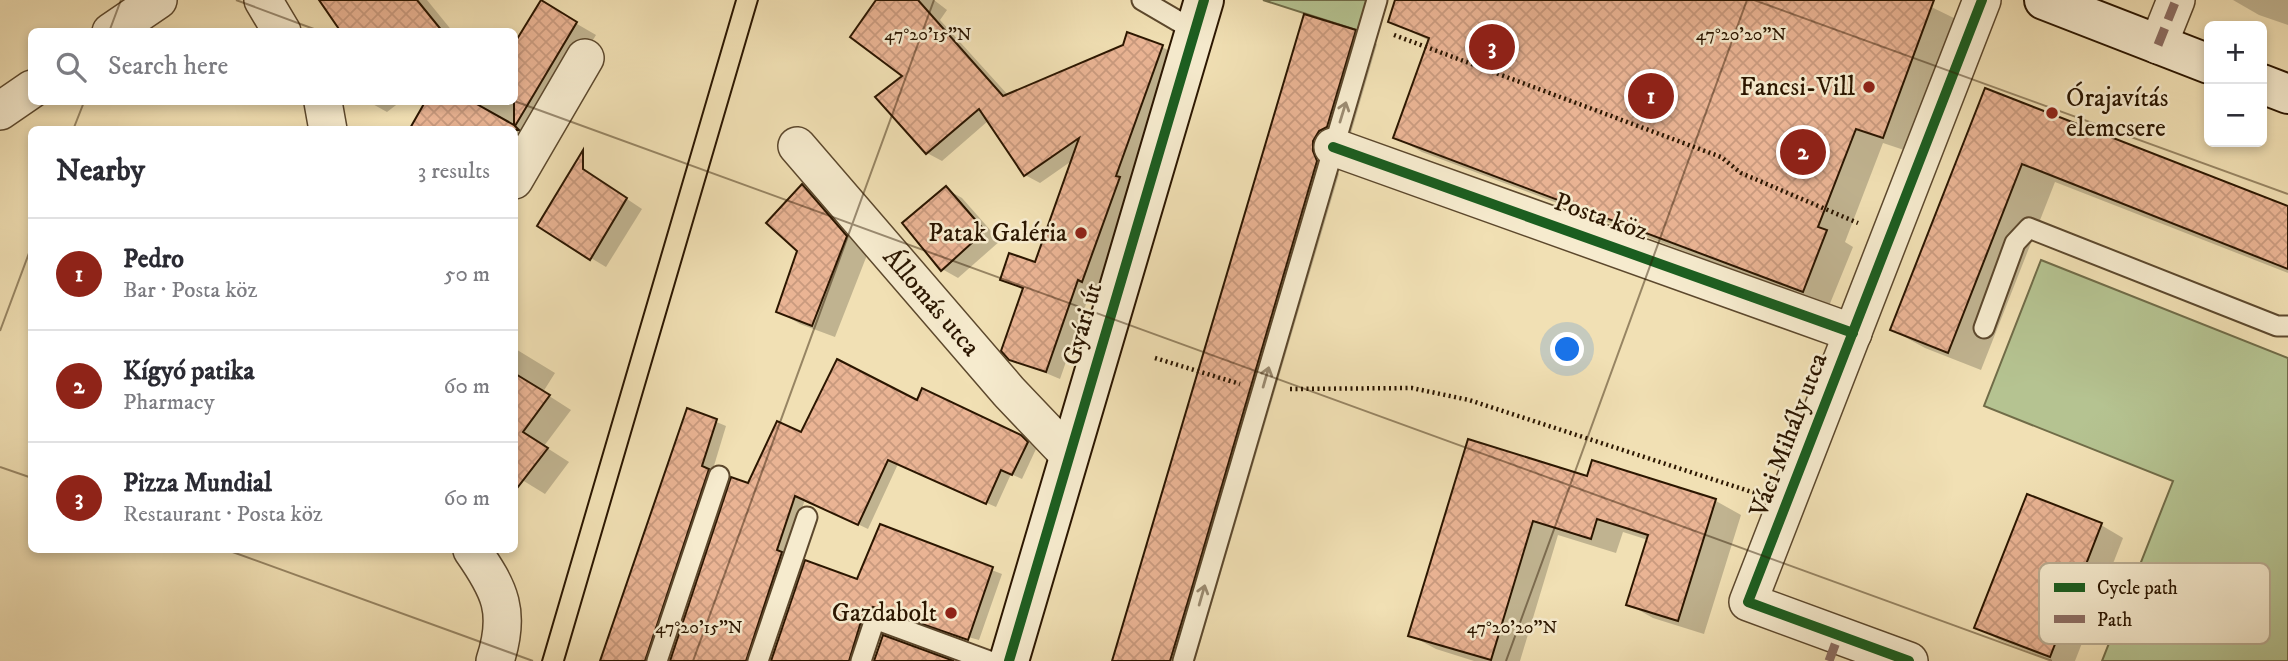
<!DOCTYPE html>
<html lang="en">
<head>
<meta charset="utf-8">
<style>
  :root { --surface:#fff; --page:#f2f2f3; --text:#2b2b33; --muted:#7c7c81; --line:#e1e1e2; --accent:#8f2418 }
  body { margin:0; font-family:"IM FELL DW Pica",serif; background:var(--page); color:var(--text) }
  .controls { position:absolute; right:21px; top:21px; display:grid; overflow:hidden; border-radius:10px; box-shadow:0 4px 10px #0003 }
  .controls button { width:63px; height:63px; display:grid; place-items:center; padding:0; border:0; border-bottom:2px solid var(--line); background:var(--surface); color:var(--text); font:35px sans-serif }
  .you { position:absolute; left:1568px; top:350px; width:24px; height:24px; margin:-18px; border:5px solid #fff; border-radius:50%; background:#1a73e8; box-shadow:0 0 0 10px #1a73e833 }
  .badge { display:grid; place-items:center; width:46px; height:46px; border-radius:50%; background:var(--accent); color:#fff; font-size:23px; font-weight:700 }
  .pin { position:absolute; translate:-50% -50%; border:4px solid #fff; box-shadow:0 2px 7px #0006 }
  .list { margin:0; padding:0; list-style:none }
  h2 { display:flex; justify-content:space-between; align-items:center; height:91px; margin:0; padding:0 28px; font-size:30px }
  h2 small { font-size:23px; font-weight:400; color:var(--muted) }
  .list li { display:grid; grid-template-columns:46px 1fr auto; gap:21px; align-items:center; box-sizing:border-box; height:112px; padding:0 28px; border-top:2px solid var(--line) }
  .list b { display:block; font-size:26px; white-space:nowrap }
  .list p { margin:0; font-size:23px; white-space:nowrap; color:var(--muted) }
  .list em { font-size:23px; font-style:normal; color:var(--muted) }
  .icon { flex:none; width:38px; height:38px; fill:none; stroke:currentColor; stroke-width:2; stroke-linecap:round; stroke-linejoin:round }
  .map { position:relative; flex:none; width:2288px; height:661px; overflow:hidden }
  .search { position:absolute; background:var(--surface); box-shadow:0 4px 10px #0003; left:28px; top:28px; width:490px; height:77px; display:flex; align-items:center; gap:18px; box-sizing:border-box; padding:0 24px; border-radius:10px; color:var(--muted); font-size:26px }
  .panel { position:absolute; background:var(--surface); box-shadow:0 4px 10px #0003; left:28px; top:126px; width:490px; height:427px; border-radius:10px }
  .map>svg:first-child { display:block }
</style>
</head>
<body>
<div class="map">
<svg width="2288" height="661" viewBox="0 0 2288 661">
  <defs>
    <pattern id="building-cross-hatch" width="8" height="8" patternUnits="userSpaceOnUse" patternTransform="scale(1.75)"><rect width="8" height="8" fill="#eab494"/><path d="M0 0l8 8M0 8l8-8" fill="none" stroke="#c99a7e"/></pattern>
  </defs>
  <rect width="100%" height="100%" fill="#f1e0b4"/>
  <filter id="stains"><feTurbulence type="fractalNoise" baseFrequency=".00286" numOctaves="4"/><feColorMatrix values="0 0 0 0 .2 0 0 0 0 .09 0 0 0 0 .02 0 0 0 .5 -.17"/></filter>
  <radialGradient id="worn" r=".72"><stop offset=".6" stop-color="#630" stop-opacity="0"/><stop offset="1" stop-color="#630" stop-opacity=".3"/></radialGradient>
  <g fill="#b5c391" stroke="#706c48" stroke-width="2">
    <polygon points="1263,0 1387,0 1375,36"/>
    <polygon points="2041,260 2288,358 2288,661 2102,661 2173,481 1984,406"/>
  </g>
  <g fill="#0003">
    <polygon points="321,0 427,0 453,32 343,32"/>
    <polygon points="878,0 934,0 947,10 940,20 1008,95 1162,47 1177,55 1129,185 1133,187 1097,289 1092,287 1060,379 1010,358 1024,290 1002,279 1036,264 1073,160 1040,183 1025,175 988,121 942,161 927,153 905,76"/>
    <polygon points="1397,0 1917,0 1958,20 1910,152 1883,143 1845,242 1853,247 1829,306 1422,152 1395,137 1430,41 1390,21"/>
    <polygon points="2233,0 2288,0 2288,25 2259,15"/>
    <polygon points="541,3 596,35 514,170 514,130 411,130 427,102 514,102"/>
    <polygon points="1355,31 1377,44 1349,140 1334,165 1339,174 1195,661 1114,661"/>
    <polygon points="1986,90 2288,208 2288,273 2055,182 1981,370 1925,348 1892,330"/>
    <polygon points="369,102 400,102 387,112"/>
    <polygon points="591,175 642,209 606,267 591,258"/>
    <polygon points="802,186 825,199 869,250 835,337 800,324 778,311 799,250"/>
    <polygon points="946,189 962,198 1000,241 958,278 942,269"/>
    <polygon points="514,348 555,373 543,392 571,410 544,446 569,462 545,494 514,475"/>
    <polygon points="918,402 1030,442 1036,449 1022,479 1011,474 996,507 898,464 868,529 805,499 756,661 672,661 748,486 802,435"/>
    <polygon points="688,410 726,426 655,661 604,661"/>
    <polygon points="1469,441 1588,478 1593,462 1716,501 1741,515 1704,634 1653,618 1628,604 1648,540 1623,532 1616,553 1558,535 1520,661 1474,661 1436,649 1410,635"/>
    <polygon points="2101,525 2123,538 2075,661 2053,661 1999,640 1977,627"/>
    <polygon points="881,527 1002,574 979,640 968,637 966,640 889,612 877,614 859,661 773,661 858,581"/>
  </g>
  <g fill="url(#building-cross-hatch)" stroke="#2b1600" stroke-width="2">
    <polygon points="319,0 417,0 443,32 341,32"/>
    <polygon points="541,0 577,22 515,126 519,130 409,130 425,102 473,102 514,125 514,44"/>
    <polygon points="876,0 918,0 1003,96 1123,45 1127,32 1163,45 1116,176 1120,177 1082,282 1078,280 1046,372 1009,360 1001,351 1023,288 1000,280 1009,253 1035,262 1079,138 1024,176 979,109 926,154 875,97 902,76 850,37"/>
    <polygon points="1395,0 1934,0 1883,138 1856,129 1818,227 1827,230 1803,292 1393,138 1429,38 1388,22"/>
    <polygon points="1304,14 1356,30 1327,127 1319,131 1313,141 1313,151 1317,161 1189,598 1170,661 1112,661"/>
    <polygon points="1985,88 2288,206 2288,269 2022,164 1948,353 1890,330"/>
    <polygon points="583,150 583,169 627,198 590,260 537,226"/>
    <polygon points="802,184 847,236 812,326 776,312 797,251 766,223"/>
    <polygon points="946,186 985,231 941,271 902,223"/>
    <polygon points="837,359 917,400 922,388 1021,435 1028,442 1012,475 1001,470 986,504 888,460 858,525 795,496 777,550 782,552 746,661 670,661 731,477 748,483 777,421 801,432"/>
    <polygon points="514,373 550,395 523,432 548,448 514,492"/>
    <polygon points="687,408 717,419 702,466 709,469 645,661 600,661"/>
    <polygon points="1468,439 1587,476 1592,460 1716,499 1678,621 1626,605 1648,535 1597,519 1591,539 1533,521 1491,660 1408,636"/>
    <polygon points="2027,494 2102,523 2050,657 1974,628"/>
    <polygon points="880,524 993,567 968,640 873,607 863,615 849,661 771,661 805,560 857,579"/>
    <polygon points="883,635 954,661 874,661"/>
  </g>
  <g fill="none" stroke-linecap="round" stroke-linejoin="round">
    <defs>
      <g id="lane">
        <polyline points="1142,0 1195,31"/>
        <polyline points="1984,328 2015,243 2029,228 2277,326 2288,326"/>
        <polyline points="657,661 719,476"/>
        <polyline points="758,661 807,517"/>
        <polyline points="861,661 875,619 989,661"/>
        <polyline points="1183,661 1377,0"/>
      </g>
      <g id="street">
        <polyline points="263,0 282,32"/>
        <polyline points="111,32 158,0"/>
        <polyline points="2158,45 2176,0"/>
        <polyline points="323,102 328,130"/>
        <polyline points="0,111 32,89"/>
        <path id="s1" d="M797 146 1009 392 1069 455"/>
        <polyline points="1333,147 1853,333"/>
        <polyline points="514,180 585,58"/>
        <path d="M472 550C500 590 511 612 495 661"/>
        <polyline points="1909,661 1748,602 1982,0"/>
      </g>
      <g id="secondary">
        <polyline points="2044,0 2209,64"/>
        <polyline points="2262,84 2288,94"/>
        <polyline points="1009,661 1204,0"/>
      </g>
    </defs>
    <use href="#lane" stroke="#5c482d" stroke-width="23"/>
    <use href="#street" stroke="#5c482d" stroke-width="40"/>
    <use href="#secondary" stroke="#2b1600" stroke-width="42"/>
    <g stroke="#2b1600" stroke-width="4.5" stroke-dasharray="2 3.5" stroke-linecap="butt">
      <polyline points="1394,35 1721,157 1741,173 1858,223"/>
      <polyline points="1155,358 1240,384"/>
      <polyline points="1290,389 1412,388 1469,400 1755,493"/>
    </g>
    <use href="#lane" stroke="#f6ebce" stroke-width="19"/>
    <use href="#street" stroke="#f6ebce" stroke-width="37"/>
    <use href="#secondary" stroke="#f6ebce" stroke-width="38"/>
    <g stroke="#2b1600" stroke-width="2">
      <polyline points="542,661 736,0"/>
      <polyline points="564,661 758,0"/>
    </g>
    <g stroke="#8d6e63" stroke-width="9" stroke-dasharray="18 9" stroke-linecap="butt">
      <polyline points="2158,45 2176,0"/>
      <polyline points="1829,661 1839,634"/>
    </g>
    <defs>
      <g id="cycleway">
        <polyline points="1333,147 1853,333"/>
        <polyline points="1009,661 1204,0"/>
        <polyline points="1909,661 1748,602 1982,0"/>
      </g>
    </defs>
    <use href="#cycleway" stroke="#f6ebce" stroke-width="15"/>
    <use href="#cycleway" stroke="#1b5e20" stroke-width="10"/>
  </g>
  <defs><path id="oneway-shaft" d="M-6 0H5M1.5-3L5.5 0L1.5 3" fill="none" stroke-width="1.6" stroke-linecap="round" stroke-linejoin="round" transform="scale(1.75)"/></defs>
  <g stroke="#9b8b71">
    <use href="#oneway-shaft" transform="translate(1343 112) rotate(-73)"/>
    <use href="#oneway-shaft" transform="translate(1266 377) rotate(-74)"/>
    <use href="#oneway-shaft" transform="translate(1202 595) rotate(-74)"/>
  </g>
  <path fill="none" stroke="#2b1600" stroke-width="2" stroke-opacity="0.45" d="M236 0 322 32M1754 0 2288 194M109 32 121 0M514 101 2052 661M73 130 84 102M0 331 32 245M0 467 32 478M227 550 533 661M693 661 934 0M1506 661 1747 0"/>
  <g fill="#8f2418" stroke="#f6ebce" stroke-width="2.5">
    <circle cx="1869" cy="87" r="7"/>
    <circle cx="2052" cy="113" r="7"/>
    <circle cx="1081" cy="233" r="7"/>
    <circle cx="951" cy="613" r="7"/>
  </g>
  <g text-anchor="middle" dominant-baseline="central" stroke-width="5" stroke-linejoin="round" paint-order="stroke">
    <g font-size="26" fill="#2b1600" stroke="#f6ebce" text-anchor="end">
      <text x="1855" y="87">Fancsi-Vill</text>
      <text x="2066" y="98" text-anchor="start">Órajavítás<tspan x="2066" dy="30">elemcsere</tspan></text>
      <text x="1067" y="233">Patak Galéria</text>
      <text x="937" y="613">Gazdabolt</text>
    </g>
    <g font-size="26" fill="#2b1600" stroke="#f6ebce">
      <text transform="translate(1601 217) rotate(19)">Posta köz</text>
      <text stroke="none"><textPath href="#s1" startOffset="206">Állomás utca</textPath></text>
      <text transform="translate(1083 324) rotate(-74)">Gyári út</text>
      <text transform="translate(1789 435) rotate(-69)">Váci Mihály utca</text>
    </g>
  </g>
  <rect x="2039" y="563" width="231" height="81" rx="10" fill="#f6ebce" stroke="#b9ab90" stroke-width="2"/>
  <rect x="2054" y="583" width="31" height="9" fill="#1b5e20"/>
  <rect x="2054" y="615" width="31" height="8" fill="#8d6e63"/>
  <g font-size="19" fill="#2b1600">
    <text x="2097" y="594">Cycle path</text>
    <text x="2097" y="626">Path</text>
  </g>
  <g font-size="18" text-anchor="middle" fill="#2b1600" stroke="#f6ebce" stroke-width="5" stroke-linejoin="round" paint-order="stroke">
    <text x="928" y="40">47°20'15"N</text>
    <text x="1741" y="40">47°20'20"N</text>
    <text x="699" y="633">47°20'15"N</text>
    <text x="1512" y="633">47°20'20"N</text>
  </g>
  <rect width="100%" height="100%" filter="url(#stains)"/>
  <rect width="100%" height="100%" fill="url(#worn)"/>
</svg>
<div class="controls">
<button>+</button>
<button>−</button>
</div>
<div class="you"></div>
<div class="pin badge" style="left:1651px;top:96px">1</div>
<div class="pin badge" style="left:1803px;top:152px">2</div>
<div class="pin badge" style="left:1492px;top:47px">3</div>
<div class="search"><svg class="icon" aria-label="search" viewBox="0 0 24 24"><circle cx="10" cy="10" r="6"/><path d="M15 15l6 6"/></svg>Search here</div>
<section class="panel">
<h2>Nearby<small>3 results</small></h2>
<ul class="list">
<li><span class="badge">1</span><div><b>Pedro</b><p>Bar · Posta köz</p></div><em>50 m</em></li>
<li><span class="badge">2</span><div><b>Kígyó patika</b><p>Pharmacy</p></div><em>60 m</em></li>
<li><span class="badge">3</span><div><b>Pizza Mundial</b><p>Restaurant · Posta köz</p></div><em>60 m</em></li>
</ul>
</section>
</div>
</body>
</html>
